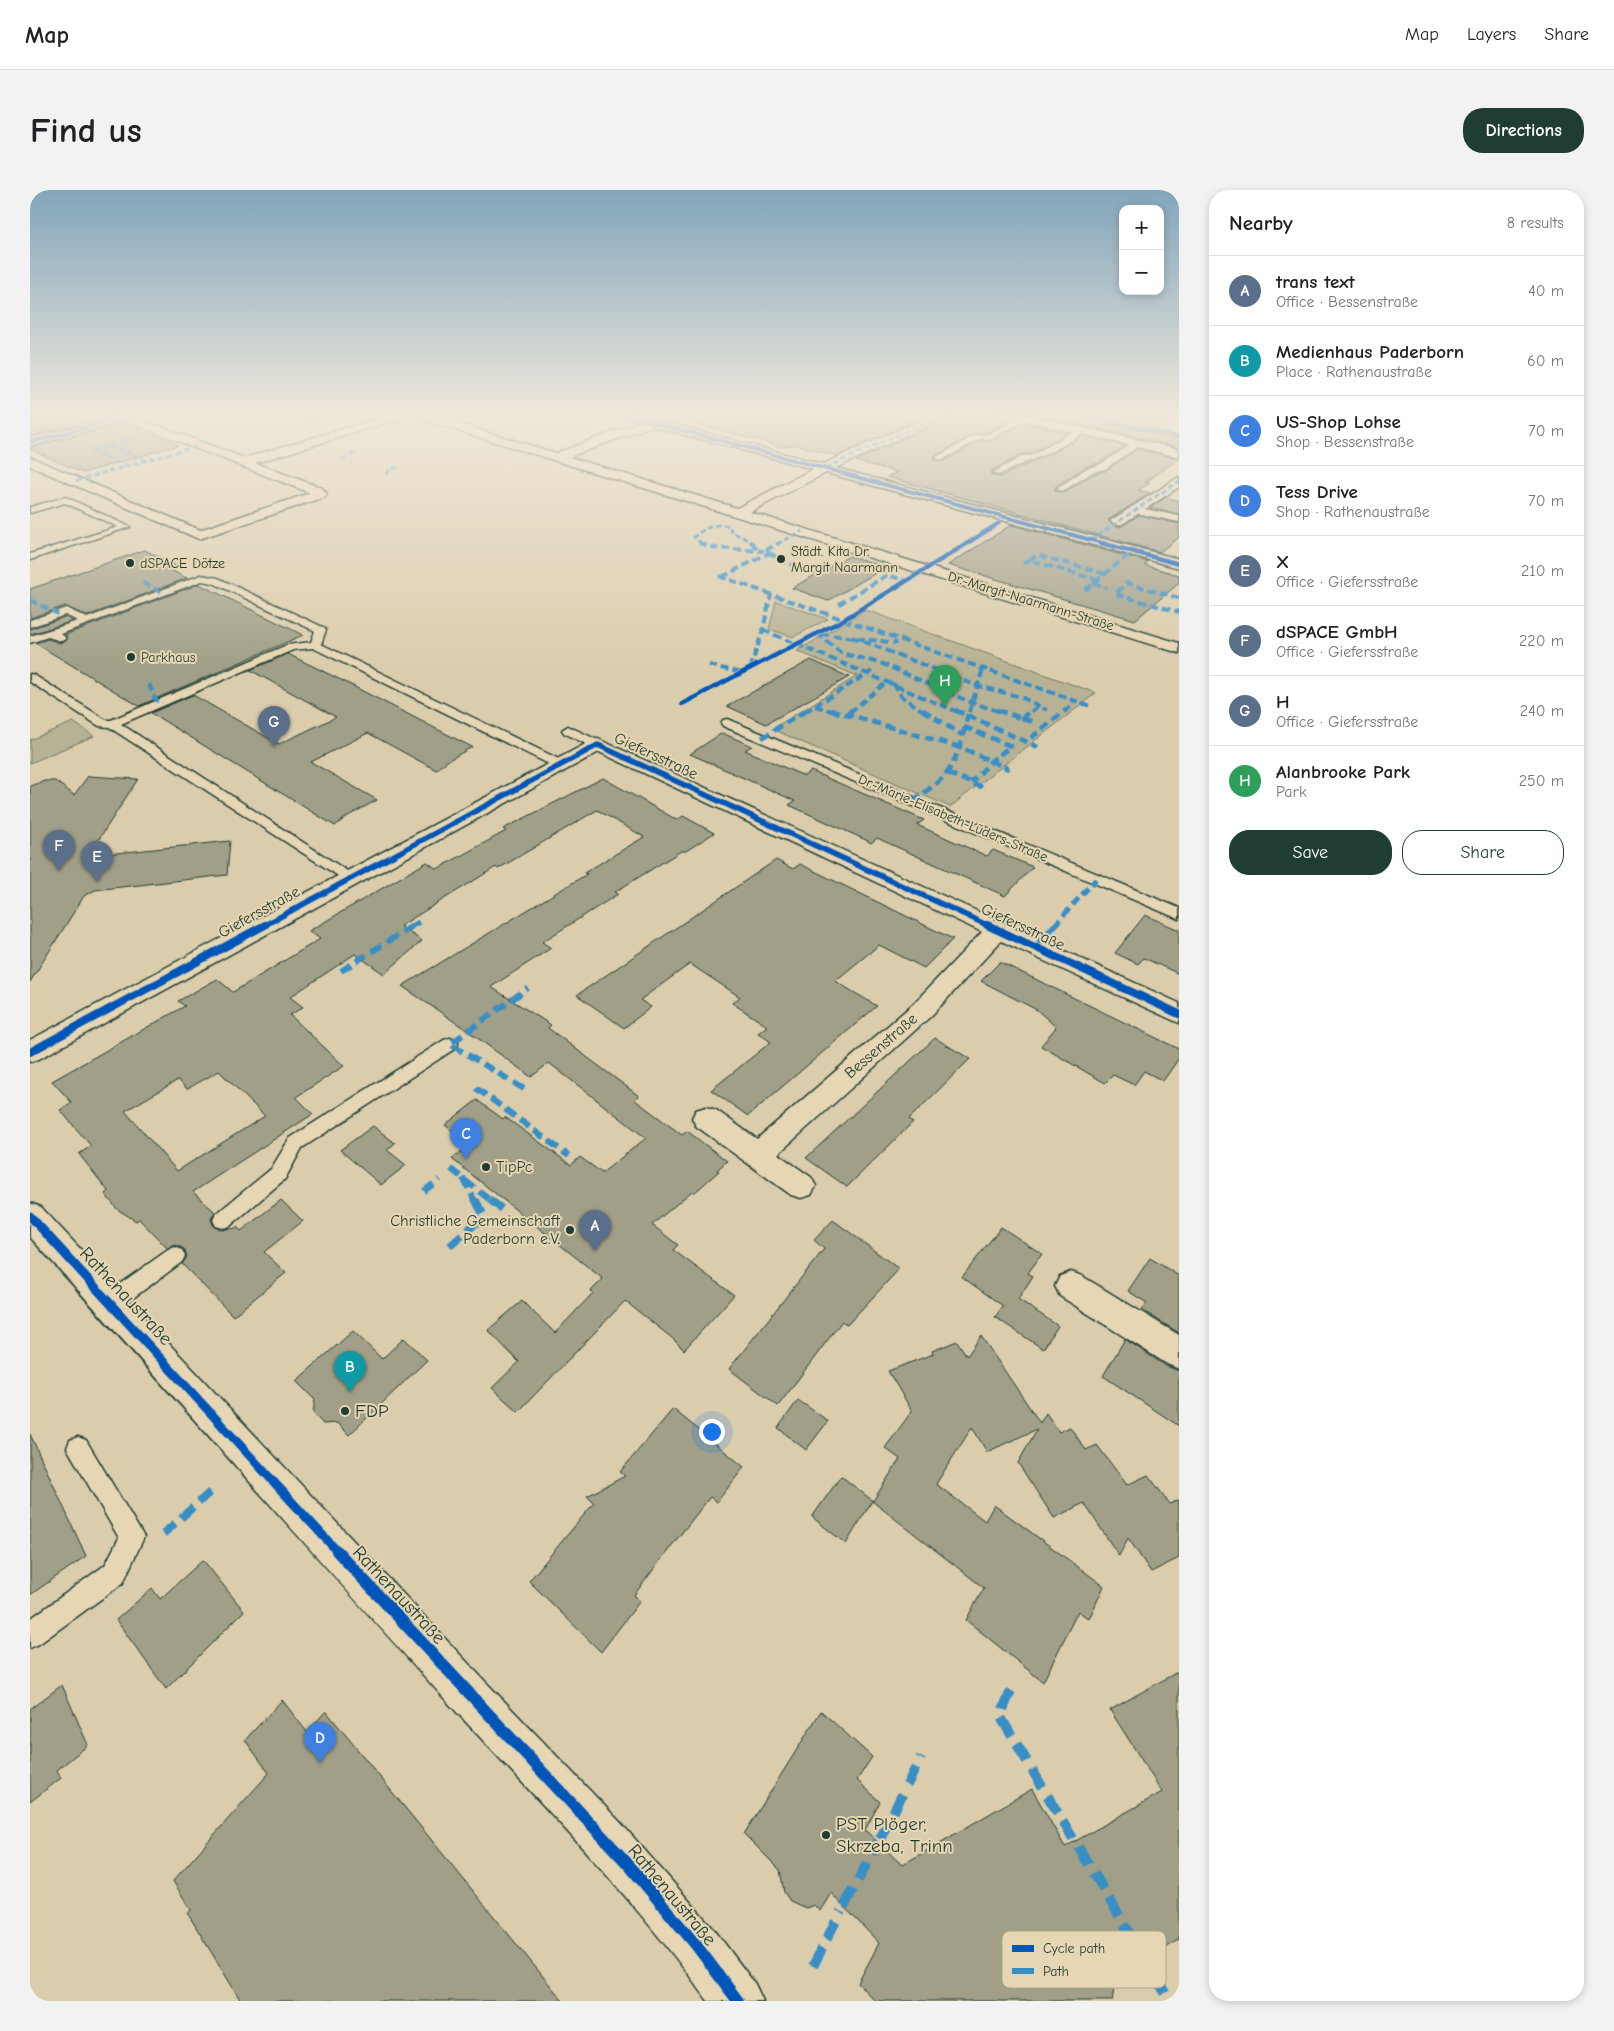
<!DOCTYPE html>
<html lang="en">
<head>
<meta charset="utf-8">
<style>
  :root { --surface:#fff; --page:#f2f2f2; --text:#202124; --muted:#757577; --line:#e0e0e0; --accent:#1f3d34 }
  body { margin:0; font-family:"Comic Neue",sans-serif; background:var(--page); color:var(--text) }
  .controls { position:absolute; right:15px; top:15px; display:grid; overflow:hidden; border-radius:10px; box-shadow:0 2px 8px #0003 }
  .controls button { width:45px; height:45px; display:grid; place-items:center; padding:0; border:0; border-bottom:1px solid var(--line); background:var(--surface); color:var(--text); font:25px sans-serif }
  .you { position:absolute; left:681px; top:1241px; width:18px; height:18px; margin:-12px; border:4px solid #fff; border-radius:50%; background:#1a73e8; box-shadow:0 0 0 8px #1a73e833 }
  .badge { display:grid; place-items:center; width:32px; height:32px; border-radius:50%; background:var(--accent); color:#fff; font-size:16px; font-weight:700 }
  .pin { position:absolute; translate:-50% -41px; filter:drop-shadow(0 1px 2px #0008) }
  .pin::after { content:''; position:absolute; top:26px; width:18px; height:15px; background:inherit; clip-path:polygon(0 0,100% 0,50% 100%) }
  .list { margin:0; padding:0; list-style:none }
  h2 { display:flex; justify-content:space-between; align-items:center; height:65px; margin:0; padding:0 20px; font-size:21px }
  h2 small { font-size:16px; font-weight:400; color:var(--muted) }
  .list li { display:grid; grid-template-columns:32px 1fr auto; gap:15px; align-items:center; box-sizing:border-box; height:70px; padding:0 20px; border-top:1px solid var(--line) }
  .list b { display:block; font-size:19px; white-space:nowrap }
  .list p { margin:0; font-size:16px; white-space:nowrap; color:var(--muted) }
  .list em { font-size:16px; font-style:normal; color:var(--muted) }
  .actions { display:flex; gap:10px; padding:15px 20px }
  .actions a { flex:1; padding:11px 0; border:1px solid var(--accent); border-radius:20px; text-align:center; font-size:18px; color:var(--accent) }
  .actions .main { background:var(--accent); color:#fff }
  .map { position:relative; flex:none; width:1149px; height:1811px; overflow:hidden; border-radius:20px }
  header { display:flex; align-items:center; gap:30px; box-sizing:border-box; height:70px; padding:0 25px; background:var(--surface); border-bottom:1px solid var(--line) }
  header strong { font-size:24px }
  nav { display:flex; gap:28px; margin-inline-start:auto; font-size:18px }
  .intro { display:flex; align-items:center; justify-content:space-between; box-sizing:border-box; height:120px; padding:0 30px }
  h1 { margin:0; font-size:35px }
  .button { padding:12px 22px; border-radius:20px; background:var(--accent); color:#fff; font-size:18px; font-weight:700 }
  main { display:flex; gap:30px; padding:0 30px }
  aside { flex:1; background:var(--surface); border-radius:20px; box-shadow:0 2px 8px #0003 }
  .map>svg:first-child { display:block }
</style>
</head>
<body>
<header>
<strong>Map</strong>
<nav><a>Map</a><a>Layers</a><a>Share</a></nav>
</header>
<div class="intro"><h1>Find us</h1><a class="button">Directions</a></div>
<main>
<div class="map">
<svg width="1149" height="1811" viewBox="0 0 1149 1811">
  <rect width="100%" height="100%" fill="#dbcdac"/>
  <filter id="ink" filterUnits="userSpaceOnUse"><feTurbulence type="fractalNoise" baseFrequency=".02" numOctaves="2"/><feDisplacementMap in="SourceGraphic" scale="10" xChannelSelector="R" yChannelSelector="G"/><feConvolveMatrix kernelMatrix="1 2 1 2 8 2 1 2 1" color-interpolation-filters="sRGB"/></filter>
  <g filter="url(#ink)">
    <g fill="#b8b295" stroke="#6c7864">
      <polygon points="746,411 798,429 763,447 739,439"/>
      <polygon points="836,420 1066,503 920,617 742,539 827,486 767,461"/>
      <polygon points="43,532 64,546 0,573 0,550"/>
    </g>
    <g fill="#a19f87" stroke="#1f3d34" fill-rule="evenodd">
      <polygon points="0,223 65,223 76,227 0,246"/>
      <polygon points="657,223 902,223 807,266 764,254 753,257 656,231"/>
      <polygon points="922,223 1096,223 1138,231 1119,243 1149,250 1149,257 996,223 956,243 945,243 903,267 904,270 913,272 950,251 961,251 995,233 1037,243 1002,263 992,264 961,281 961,285 970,287 1027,261 1052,246 1095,256 1068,273 1056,276 1025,297 1025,301 1034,303 1064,284 1076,281 1107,259 1149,269 1115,292 1120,293 1108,300 1120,303 1078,330 1087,337 1093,336 1109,325 1149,334 1149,347 1130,362 857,287 867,282 826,271 920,227"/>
      <polygon points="93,234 148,255 53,283 0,259 0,258"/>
      <polygon points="1136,307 1149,311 1149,324 1120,318"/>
      <polygon points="981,335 1118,372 1114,375 1149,385 1149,393 1105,430 918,375"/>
      <polygon points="115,360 149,377 142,381 157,388 57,426 35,416 0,428 0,399"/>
      <polygon points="819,366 856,377 798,411 762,398"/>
      <polygon points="169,394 273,445 109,516 5,453 18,449 30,453 35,452 38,448 35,445"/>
      <polygon points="35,427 43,431 0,444 0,439"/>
      <polygon points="258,464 313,491 442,557 417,571 406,580 338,543 281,572 347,610 318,626 305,636 121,523 163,505 249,554 306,527 220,480"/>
      <polygon points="781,470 819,487 736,534 697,516"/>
      <polygon points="692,543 722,556 715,560 774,586 781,581 894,630 887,635 957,666 963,660 1003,677 975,706 847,648 841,653 838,651 759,615 765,611 660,564"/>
      <polygon points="58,586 108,589 58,666 200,651 197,685 65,700 54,706 0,792 0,596 14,591 25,591 44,605"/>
      <path d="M573 588 647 630 653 626 684 643 656 661H651L585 702 588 704 512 752 521 758 461 797 521 835 518 838 609 906 605 910 652 945 657 941 697 971 687 980 689 981 664 1003 662 1001 622 1035 648 1055 643 1060 704 1105 654 1160 642 1148 595 1111 488 1222 462 1198 489 1172 458 1140 492 1111 525 1143 563 1103 561 1101 573 1089 422 969 440 955 415 935 447 910 473 929 475 927 541 975 550 967 572 983 616 948 519 873 501 887 438 841 372 796 557 684 554 683 614 647 567 620 468 679 466 677 370 736 392 751 354 784 325 764 260 807 273 817 260 825 314 876 266 907 283 924 163 1002 185 1022 181 1029 184 1037 192 1040 201 1038 203 1039 207 1037 211 1041 251 1010 273 1031 234 1062 256 1083 203 1126 152 1074 157 1067 154 1059 146 1055 137 1058 109 1029 106 1031 87 1019 75 1004 78 1001 49 964 61 956 30 920 42 913 22 891 155 816 148 811 187 789 203 802 290 749 279 741 397 672 407 679 476 641 473 639ZM189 881 235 926 147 981 95 921 148 890 157 899Z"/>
      <polygon points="746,670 763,679 770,674 923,749 894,778 849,755 805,791 847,816 718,926 681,900 741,852 728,843 737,836 702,813 710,807 660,774 610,810 621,817 594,838 547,805"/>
      <polygon points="1115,725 1149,740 1149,784 1114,768 1108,774 1085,763"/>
      <polygon points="970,772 1149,859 1149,868 1133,891 1114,881 1104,895 1083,885 1075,893 1011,856 1026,837 1007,820 951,791"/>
      <polygon points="905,848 940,869 879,929 883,932 817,997 776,968"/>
      <polygon points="343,936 365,953 357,960 376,975 351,995 310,960"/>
      <polygon points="803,1030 869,1079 817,1135 812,1131 748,1216 699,1179 794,1059 784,1050"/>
      <polygon points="971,1037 1012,1064 998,1083 1003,1086 988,1109 1028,1136 1013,1159 965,1127 973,1116 932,1087"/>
      <polygon points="1120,1068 1149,1086 1149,1143 1112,1120 1117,1113 1098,1101"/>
      <polygon points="323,1141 352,1169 374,1148 397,1170 319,1245 307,1233 293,1234 283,1223 285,1210 266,1191"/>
      <polygon points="951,1146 1010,1233 1016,1223 1029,1242 1040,1237 1056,1260 1067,1255 1097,1295 1118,1285 1140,1314 1149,1310 1149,1368 1121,1382 1098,1348 1089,1366 1054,1313 1024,1328 988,1273 1007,1239 957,1262 942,1237 906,1294 955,1331 964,1315 1074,1396 1059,1429 1048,1421 1013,1492 936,1430 954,1398 842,1311 816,1354 782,1327 811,1286 843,1311 870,1269 855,1258 882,1221 858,1181 903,1164 902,1161 927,1151 937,1166"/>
      <polygon points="1095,1149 1136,1176 1149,1181 1149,1236 1073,1186"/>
      <polygon points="768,1210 798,1231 776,1260 748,1238"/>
      <polygon points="643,1219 714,1277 687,1312 680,1307 643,1354 604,1405 610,1411 571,1462 499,1391 564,1313 557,1306 595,1286 590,1282"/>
      <polygon points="0,1244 56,1366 0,1405"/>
      <polygon points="173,1370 214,1421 136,1499 86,1430 122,1398 130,1409"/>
      <polygon points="1149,1481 1149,1749 1085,1793 1082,1811 845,1811 828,1793 849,1753 801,1703 790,1721 784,1715 776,1718 760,1711 754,1702 750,1680 714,1644 791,1521 842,1567 827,1590 850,1612 835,1640 872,1675 1002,1599 1035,1657 1132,1602 1080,1520"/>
      <polygon points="32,1495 58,1555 27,1580 31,1588 0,1612 0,1519"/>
      <polygon points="252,1510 277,1542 296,1521 533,1811 211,1811 158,1724 161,1720 143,1691 239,1583 215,1550"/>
    </g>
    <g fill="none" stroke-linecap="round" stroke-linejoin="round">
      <defs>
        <g id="lane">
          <polygon points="993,226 1000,228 960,249 950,249 912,270 905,268 946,245 956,245"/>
          <path d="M1049 238 1056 240C1034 260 995 271 969 285L962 283 993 266 1003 265Z"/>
          <polygon points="1106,251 1113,253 1075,279 1063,282 1033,301 1026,299 1057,278 1069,275"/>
          <polygon points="36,307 100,337 0,370 0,364 88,337 35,313 0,323 0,317"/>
          <polygon points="1104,317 1149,326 1149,332 1101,322 1101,318"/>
          <polygon points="171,385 188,388 295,438 296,440 291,454 535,572 537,575 535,578 527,578 283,458 263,460 91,534 328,688 326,691 316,691 88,543 79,537 69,536 0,492 0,484 4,485 76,530 81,530 257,455 281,452 285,441 183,393 172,391 31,444 36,448 35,450 31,451 18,447 0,453 0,446 48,431 35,425 0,437 0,430 36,418 57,428"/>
          <polygon points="697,529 1149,718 1149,729 693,536 691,533 693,530"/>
          <polygon points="538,536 572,552 574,555 572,558 564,558 534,543 532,540"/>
          <polygon points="420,848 426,850 428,854 426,858 272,958 255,989 200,1036 193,1038 186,1036 183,1030 186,1024 241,979 260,948 414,850"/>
          <polygon points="145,1057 152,1060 155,1066 152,1072 88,1119 81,1121 74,1119 71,1112 74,1105 138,1060"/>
          <polygon points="48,1247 56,1250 114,1347 93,1393 9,1454 0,1458 0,1429 75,1375 89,1348 37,1258 40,1250"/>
        </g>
        <g id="street">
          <path d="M102 223H119L118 225 108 228 214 268 367 223H394L526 263 610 232 584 225 582 223H600L793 274 906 223H920L919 225 806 278 1149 369V378L796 283 720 322 1149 453V463L380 226 225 273 292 298 297 304 295 307 169 349 0 276V267L170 340 280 303 96 231 0 256V248ZM622 236 783 279 707 318 539 267Z"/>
          <polygon points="996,225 1149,259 1149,267 992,230 990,228 992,226"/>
          <polygon points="1149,287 1149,297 1092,334 1087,335 1080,331"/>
          <polygon points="568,549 1149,813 1149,833 971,751 901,826 748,964 781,987 786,996 781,1005 771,1008 761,1005 666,936 662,928 666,920 676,917 686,920 727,949 883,814 952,742 569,562 9,869 0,872 0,850 561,551"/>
          <polygon points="1041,1082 1052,1086 1149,1145 1149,1179 1137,1174 1030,1106 1025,1096 1030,1086"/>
        </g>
        <path id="secondary" d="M0 1013 11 1017 451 1487 590 1632 683 1738 725 1794 733 1811H678C602 1705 510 1613 422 1517 280 1361 142 1203 0 1047Z"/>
      </defs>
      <use href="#lane" stroke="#1f3d34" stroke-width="3"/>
      <use href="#street" stroke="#1f3d34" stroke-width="3"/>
      <use href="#secondary" stroke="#1f3d34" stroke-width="3"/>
      <use href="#lane" fill="#e7d6b3" fill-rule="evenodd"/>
      <use href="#street" fill="#e7d6b3" fill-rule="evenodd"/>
      <use href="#secondary" fill="#e7d6b3" fill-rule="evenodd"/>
      <g stroke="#378ec5" stroke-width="3" stroke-dasharray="5.5 3" stroke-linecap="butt">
        <polyline points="280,223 257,230 266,232 299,223"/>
        <polyline points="318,223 347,232"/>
        <polyline points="79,256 110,247"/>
        <polyline points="312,270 326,262"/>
        <polyline points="97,276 60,261 79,256 117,270"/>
        <polyline points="796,278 915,223"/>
        <polyline points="87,279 170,255"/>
        <polyline points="356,284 361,279 369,277"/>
        <polyline points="46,291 83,280"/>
        <polyline points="1061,350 1149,291"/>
        <path d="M672 354 664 347C675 337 686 333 700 336L701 342 719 350 723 354"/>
        <polyline points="747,354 772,341"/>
      </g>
      <g stroke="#378ec5" stroke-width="4" stroke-dasharray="8 4" stroke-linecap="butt">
        <polyline points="669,353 685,358 734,361"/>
        <polyline points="722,353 727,359"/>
        <polyline points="739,363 777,383"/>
        <polyline points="999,370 1007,365 1075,384"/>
        <polyline points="993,374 999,370 1067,390"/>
        <polyline points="689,386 1060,516"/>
        <polyline points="692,387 739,363 734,361 749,353"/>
        <polyline points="113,393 133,403"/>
        <polyline points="1063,393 1077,398"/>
        <polyline points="1055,400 1103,361"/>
        <polyline points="1149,408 1097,393 1085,404 1149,422"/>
        <polyline points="0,410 28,424"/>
        <polyline points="809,414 857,385 877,391"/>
        <polyline points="733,440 928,522"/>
        <polyline points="787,443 811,463 853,474 940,512 971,522"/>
        <polyline points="791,444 867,453"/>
        <polyline points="822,447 945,495 991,507 1017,520"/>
        <polyline points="679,475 712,483"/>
        <polyline points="720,479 733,440 741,404"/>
        <polyline points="863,493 872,507 895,522"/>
        <polyline points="119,494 125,509 132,513"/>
        <polyline points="785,516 805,522"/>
        <polyline points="775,522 842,481"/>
        <polyline points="820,522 858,491"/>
        <polyline points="939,522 953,479"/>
        <polyline points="1001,522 1008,516"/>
        <polyline points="1034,522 1044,514"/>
      </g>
      <g stroke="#378ec5" stroke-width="5" stroke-dasharray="9 5" stroke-linecap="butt">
        <polyline points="801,520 929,557 979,579"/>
        <polyline points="893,520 932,545"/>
        <polyline points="925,520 1008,557"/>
        <polyline points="967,520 1003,532"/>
        <polyline points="816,525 822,520"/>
        <polyline points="991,529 1002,520"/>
        <polyline points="934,537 981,556 962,570 941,593"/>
        <polyline points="732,548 777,520"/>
        <polyline points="1001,548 1036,520"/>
        <polyline points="918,583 954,598"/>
        <path d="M883 611C893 603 905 596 914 586 929 569 934 542 939 520"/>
        <polyline points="382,736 389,732"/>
        <polyline points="1024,736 1066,689"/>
      </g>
      <g stroke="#378ec5" stroke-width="6" stroke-dasharray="12 6" stroke-linecap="butt">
        <polyline points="1005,757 1025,735"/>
        <polyline points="311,781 384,735"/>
        <polyline points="446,898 539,966"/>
        <polyline points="494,899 420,854 498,798"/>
        <polyline points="421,979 461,1011"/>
        <polyline points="433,988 445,1011"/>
        <polyline points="394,1001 410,989"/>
      </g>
      <g stroke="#378ec5" stroke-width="8" stroke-dasharray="16 8" stroke-linecap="butt">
        <polyline points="459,1009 474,1021"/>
        <polyline points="420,1056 454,1026 445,1009"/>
        <polyline points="133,1344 180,1302"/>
      </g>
      <g stroke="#378ec5" stroke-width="10" stroke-dasharray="20 10" stroke-linecap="butt">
        <polyline points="981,1501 970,1526 1140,1811"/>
        <polyline points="850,1649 891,1567"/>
        <polyline points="814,1717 848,1652"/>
        <polyline points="783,1776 811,1721"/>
      </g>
      <defs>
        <g id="cycleway-far5">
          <polyline points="588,223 1076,354"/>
          <polyline points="1038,223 1149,247"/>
          <polyline points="0,252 114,223"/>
          <polyline points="936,354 969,333"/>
        </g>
        <g id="cycleway-far4">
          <polyline points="1071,353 1149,374"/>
          <polyline points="652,514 813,430 938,353"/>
        </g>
        <polyline id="cycleway-far3" points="233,736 568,555 959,736"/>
        <g id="cycleway-far2">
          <polyline points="957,735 1149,824"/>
          <polyline points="0,862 235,735"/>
        </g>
        <polyline id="cycleway-far1" points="0,1026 308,1362"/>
        <polyline id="cycleway" points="307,1361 598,1674 666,1755 708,1811"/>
      </defs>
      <use href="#cycleway-far5" stroke="#e7d6b3" stroke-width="5"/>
      <use href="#cycleway-far4" stroke="#e7d6b3" stroke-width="6"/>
      <use href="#cycleway-far3" stroke="#e7d6b3" stroke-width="8"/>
      <use href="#cycleway-far2" stroke="#e7d6b3" stroke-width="11"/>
      <use href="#cycleway-far1" stroke="#e7d6b3" stroke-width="12"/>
      <use href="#cycleway" stroke="#e7d6b3" stroke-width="15"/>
      <use href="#cycleway-far5" stroke="#0057b8" stroke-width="4"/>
      <use href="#cycleway-far4" stroke="#0057b8" stroke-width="4.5"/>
      <use href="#cycleway-far3" stroke="#0057b8" stroke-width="5.5"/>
      <use href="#cycleway-far2" stroke="#0057b8" stroke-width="8"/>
      <use href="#cycleway-far1" stroke="#0057b8" stroke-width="9"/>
      <use href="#cycleway" stroke="#0057b8" stroke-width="12"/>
    </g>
  </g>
  <linearGradient id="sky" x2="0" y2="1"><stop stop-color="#82a5bb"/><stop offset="0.47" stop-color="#efe8da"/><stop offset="1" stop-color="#efe8da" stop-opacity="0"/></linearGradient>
  <rect width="1149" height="476" fill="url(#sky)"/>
  <g fill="#1f3d34" stroke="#e7d6b3" stroke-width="2">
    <circle cx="751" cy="369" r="5"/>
    <circle cx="100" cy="373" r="5"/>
    <circle cx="101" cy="467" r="5"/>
    <circle cx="456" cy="977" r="5"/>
    <circle cx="540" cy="1040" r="5"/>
    <circle cx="315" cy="1221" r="5"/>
    <circle cx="796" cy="1645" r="5"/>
  </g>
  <g text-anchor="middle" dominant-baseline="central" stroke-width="4" stroke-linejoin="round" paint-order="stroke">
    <g font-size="14" fill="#1f3d34" stroke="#e7d6b3" text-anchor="start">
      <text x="761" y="361">Städt. Kita Dr.<tspan x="761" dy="16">Margit Naarmann</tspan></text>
      <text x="110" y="373">dSPACE Dötze</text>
      <text x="111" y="467">Parkhaus</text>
    </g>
    <g font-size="14" fill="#1f3d34" stroke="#e7d6b3">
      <text transform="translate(1001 411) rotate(17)">Dr.-Margit-Naarmann-Straße</text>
      <text transform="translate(923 628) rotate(23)">Dr.-Marie-Elisabeth-Lüders-Straße</text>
    </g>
    <g font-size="16" fill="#1f3d34" stroke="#e7d6b3">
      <text transform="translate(626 566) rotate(25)">Giefersstraße</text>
      <text transform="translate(229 722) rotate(-29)">Giefersstraße</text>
      <text transform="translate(993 737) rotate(25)">Giefersstraße</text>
      <text transform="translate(851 856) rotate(-41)">Bessenstraße</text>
    </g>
    <g font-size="16" fill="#1f3d34" stroke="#e7d6b3" text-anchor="start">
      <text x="466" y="977">TipPc</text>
      <text x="530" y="1031" text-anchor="end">Christliche Gemeinschaft<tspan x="530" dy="18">Paderborn e.V.</tspan></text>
    </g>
    <g font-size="19" fill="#1f3d34" stroke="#e7d6b3">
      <text transform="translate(96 1106) rotate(47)">Rathenaustraße</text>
      <text transform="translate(369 1405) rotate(47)">Rathenaustraße</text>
      <text transform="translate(642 1705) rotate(50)">Rathenaustraße</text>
    </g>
    <g font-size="19" fill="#1f3d34" stroke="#e7d6b3" text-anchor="start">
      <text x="325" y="1221">FDP</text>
      <text x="806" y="1634">PST Plöger,<tspan x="806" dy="22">Skrzeba, Trinn</tspan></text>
    </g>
  </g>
  <rect x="972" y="1741" width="164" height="57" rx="8" fill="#e7d6b3" stroke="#aba88d" stroke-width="1"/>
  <rect x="982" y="1755" width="22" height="7" fill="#0057b8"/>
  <rect x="982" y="1778" width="22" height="6" fill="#378ec5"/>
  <g font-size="14" fill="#1f3d34">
    <text x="1013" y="1763">Cycle path</text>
    <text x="1013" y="1786">Path</text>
  </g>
</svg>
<div class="controls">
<button>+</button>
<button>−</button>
</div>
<div class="you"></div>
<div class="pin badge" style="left:565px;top:1061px;background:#5c6f8a">A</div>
<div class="pin badge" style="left:320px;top:1202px;background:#0f9aa8">B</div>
<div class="pin badge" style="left:436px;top:969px;background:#3f7fe0">C</div>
<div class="pin badge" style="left:290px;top:1573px;background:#3f7fe0">D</div>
<div class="pin badge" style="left:67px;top:692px;background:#5c6f8a">E</div>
<div class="pin badge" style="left:29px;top:681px;background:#5c6f8a">F</div>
<div class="pin badge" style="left:244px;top:557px;background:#5c6f8a">G</div>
<div class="pin badge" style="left:915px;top:516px;background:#2e9e5b">H</div>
</div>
<aside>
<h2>Nearby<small>8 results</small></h2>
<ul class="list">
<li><span class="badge" style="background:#5c6f8a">A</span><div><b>trans text</b><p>Office · Bessenstraße</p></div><em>40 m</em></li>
<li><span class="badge" style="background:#0f9aa8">B</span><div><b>Medienhaus Paderborn</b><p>Place · Rathenaustraße</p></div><em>60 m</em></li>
<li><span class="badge" style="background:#3f7fe0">C</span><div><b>US-Shop Lohse</b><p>Shop · Bessenstraße</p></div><em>70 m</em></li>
<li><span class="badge" style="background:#3f7fe0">D</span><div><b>Tess Drive</b><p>Shop · Rathenaustraße</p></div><em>70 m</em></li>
<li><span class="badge" style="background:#5c6f8a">E</span><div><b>X</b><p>Office · Giefersstraße</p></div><em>210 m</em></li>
<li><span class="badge" style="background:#5c6f8a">F</span><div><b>dSPACE GmbH</b><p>Office · Giefersstraße</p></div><em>220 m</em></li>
<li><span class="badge" style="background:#5c6f8a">G</span><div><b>H</b><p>Office · Giefersstraße</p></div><em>240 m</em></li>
<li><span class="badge" style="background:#2e9e5b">H</span><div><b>Alanbrooke Park</b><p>Park</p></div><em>250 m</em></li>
</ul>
<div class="actions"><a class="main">Save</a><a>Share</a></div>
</aside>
</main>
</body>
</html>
